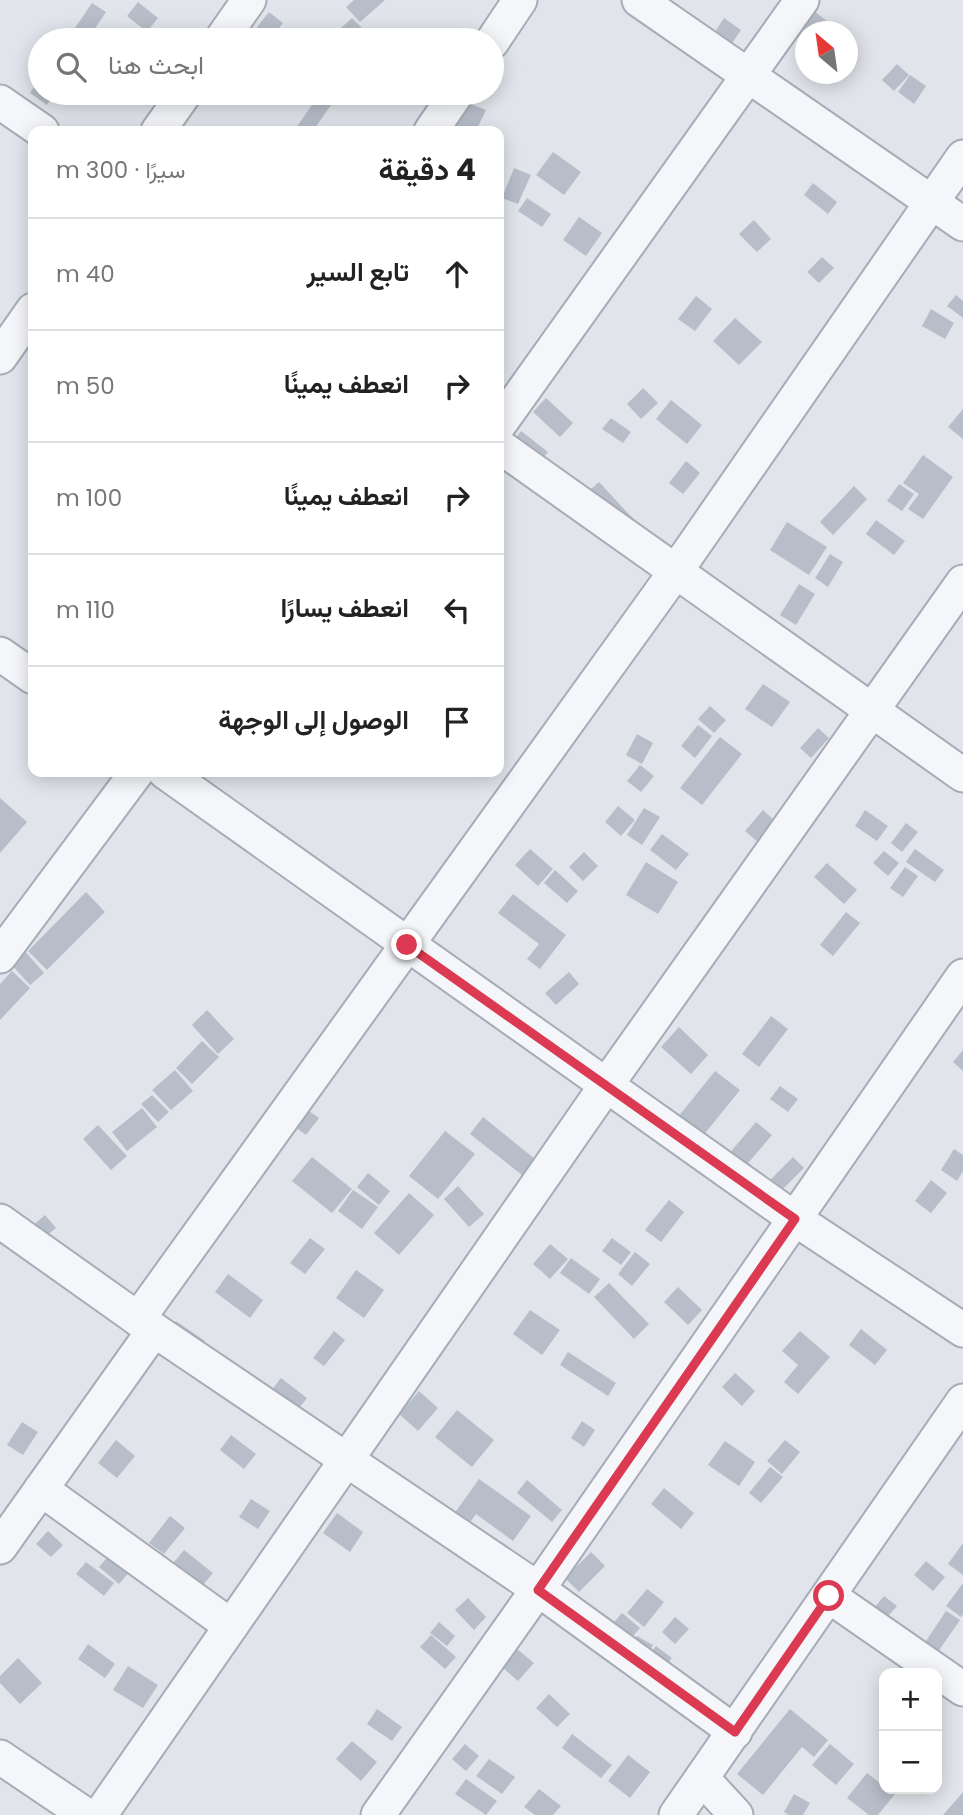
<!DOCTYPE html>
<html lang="ar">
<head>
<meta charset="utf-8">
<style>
  :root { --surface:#fff; --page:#f6f6f6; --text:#222; --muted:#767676; --line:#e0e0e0 }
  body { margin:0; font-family:Poppins,Vazirmatn,sans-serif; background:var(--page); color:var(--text); direction:rtl }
  .controls { position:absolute; right:21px; bottom:21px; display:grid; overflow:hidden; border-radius:14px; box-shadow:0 4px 18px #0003 }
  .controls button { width:63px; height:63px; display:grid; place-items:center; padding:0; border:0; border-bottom:2px solid var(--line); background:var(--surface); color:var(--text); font:35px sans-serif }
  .compass { position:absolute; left:795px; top:21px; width:63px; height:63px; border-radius:50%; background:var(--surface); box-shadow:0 4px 18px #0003; rotate:331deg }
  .stop { position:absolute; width:21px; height:21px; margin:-16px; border:5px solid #dc3a52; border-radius:50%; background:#fff }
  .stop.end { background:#dc3a52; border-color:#fff; box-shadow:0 2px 7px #0008 }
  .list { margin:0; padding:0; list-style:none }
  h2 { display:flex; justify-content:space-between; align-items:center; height:91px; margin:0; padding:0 28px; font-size:30px }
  h2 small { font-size:23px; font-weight:400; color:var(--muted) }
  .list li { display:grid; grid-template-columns:46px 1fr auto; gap:21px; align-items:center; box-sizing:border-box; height:112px; padding:0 28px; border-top:2px solid var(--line) }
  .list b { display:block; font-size:26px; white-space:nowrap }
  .list em { font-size:23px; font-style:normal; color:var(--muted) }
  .icon { flex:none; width:38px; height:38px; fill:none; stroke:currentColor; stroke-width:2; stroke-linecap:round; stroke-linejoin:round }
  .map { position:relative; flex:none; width:963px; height:1815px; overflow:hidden; direction:ltr }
  .search { position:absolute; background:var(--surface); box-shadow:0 4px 18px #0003; left:28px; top:28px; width:476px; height:77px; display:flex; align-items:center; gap:18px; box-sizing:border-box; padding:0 24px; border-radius:38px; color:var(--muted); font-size:26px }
  .panel { position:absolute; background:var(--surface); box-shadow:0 4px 18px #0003; left:28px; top:126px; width:476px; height:651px; border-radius:14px; direction:rtl }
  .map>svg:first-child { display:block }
</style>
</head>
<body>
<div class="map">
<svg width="963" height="1815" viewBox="0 0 963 1815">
  <rect width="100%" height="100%" fill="#e1e5eb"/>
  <g fill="#b7bec9">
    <polygon points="354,0 385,0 360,22 346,7"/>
    <polygon points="138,2 158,18 147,32 127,16"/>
    <polygon points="92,3 106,12 89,37 75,28"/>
    <polygon points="814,11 827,21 819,32 806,32 801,27"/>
    <polygon points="269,12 283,23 271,38 257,27"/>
    <polygon points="352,18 364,30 352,40 336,40 332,36"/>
    <polygon points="724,18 741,30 723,56 707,44"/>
    <polygon points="897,64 909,75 894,91 882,80"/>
    <polygon points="910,75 926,86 914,104 898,92"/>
    <polygon points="40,78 40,93 55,93 47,105 30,93"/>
    <polygon points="318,96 331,105 315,128 319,131 294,131"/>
    <polygon points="466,102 486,110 476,131 464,131 455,127"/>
    <polygon points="553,152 581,172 564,195 536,175"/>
    <polygon points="514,168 531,175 518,204 502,198"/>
    <polygon points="813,183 837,202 828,214 804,195"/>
    <polygon points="527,198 551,214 542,227 518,211"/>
    <polygon points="579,217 602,233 586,256 563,240"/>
    <polygon points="754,220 771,239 757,252 739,234"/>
    <polygon points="822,257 834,268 819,283 807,272"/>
    <polygon points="956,295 963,301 963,318 947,306"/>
    <polygon points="696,296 712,309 695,331 678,319"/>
    <polygon points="931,309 954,323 945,339 922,326"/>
    <polygon points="735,318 762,342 739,365 713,341"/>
    <polygon points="643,388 658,403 641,419 627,404"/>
    <polygon points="546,398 573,423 560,437 533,412"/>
    <polygon points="671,400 702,425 687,444 656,419"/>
    <polygon points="963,409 963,439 948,427"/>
    <polygon points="611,418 631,432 623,443 602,429"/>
    <polygon points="521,431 548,452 536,467 510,446"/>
    <polygon points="923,455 953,477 923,519 908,509 919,494 903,483"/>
    <polygon points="686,461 700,473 683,494 669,483"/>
    <polygon points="599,482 637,523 622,537 583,496"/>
    <polygon points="899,484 914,494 902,511 887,501"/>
    <polygon points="854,486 867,499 833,535 820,522"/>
    <polygon points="876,520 905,541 894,555 866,534"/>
    <polygon points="787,522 827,547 809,575 770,550"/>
    <polygon points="830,554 843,562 828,587 815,578"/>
    <polygon points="799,584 815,594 796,625 780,615"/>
    <polygon points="763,684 790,702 772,727 745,709"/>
    <polygon points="710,706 726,720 714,733 698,719"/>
    <polygon points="698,725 712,736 695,758 681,746"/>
    <polygon points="818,728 829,738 811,758 800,748"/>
    <polygon points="637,734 653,743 642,764 626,755"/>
    <polygon points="720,737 742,754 702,805 680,788"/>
    <polygon points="640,765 654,776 641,792 627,781"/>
    <polygon points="0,798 27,822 0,853"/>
    <polygon points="618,806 635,820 621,836 605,822"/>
    <polygon points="644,808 660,817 642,845 627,835"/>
    <polygon points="763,810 776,822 759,843 745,831"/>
    <polygon points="865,810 888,826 877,841 855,826"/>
    <polygon points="906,823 918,832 902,852 891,843"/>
    <polygon points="662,834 689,854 676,870 650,850"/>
    <polygon points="530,849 553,869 538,886 515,865"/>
    <polygon points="915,849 944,870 935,882 906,862"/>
    <polygon points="884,851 899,863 888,876 873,863"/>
    <polygon points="584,852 598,866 583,881 569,867"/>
    <polygon points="646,862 678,882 658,914 626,895"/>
    <polygon points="827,863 857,890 844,904 814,877"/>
    <polygon points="905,867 918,876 903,897 890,888"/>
    <polygon points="555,870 578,891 567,903 544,883"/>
    <polygon points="86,892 105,912 47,970 28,951"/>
    <polygon points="513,894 566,935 540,969 527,959 539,944 498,913"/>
    <polygon points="846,912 860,923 833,956 820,945"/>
    <polygon points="23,949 44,973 30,985 9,962"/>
    <polygon points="12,971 30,988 0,1020 0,984"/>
    <polygon points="569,972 579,984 556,1005 545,993"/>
    <polygon points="207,1010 234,1039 218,1054 192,1025"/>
    <polygon points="771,1016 788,1029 759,1067 742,1054"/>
    <polygon points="679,1027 708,1055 691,1074 661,1047"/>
    <polygon points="202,1041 219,1057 192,1084 176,1068"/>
    <polygon points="963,1050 963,1071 953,1062"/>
    <polygon points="175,1070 193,1091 171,1110 152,1090"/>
    <polygon points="715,1071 740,1090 702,1137 678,1117"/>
    <polygon points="780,1086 798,1099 788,1112 770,1099"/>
    <polygon points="152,1095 169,1112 158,1122 141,1104"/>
    <polygon points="302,1106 319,1118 306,1135 289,1123"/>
    <polygon points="142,1108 157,1127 127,1151 112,1132"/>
    <polygon points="483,1117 535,1159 522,1175 470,1134"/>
    <polygon points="756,1122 772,1135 743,1169 727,1156"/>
    <polygon points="98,1125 127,1156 111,1170 83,1139"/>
    <polygon points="445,1131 475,1154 438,1199 409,1176"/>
    <polygon points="954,1149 963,1155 963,1171 957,1181 941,1170"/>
    <polygon points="312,1157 352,1189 332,1213 292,1181"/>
    <polygon points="793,1157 804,1168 779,1193 768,1182"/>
    <polygon points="368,1173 390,1191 379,1205 357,1187"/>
    <polygon points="931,1180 947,1193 931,1213 915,1201"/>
    <polygon points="458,1186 484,1214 469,1227 444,1199"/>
    <polygon points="353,1190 378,1207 362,1229 338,1211"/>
    <polygon points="409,1193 434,1215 399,1255 374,1233"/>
    <polygon points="669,1200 684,1212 661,1242 645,1230"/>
    <polygon points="45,1215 56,1228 40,1241 30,1228"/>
    <polygon points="310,1238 325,1249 305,1274 290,1263"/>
    <polygon points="612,1238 631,1252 621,1265 602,1251"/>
    <polygon points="550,1244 568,1259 550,1279 533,1264"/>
    <polygon points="635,1252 650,1264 632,1286 618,1274"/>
    <polygon points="571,1258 600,1279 589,1294 560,1273"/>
    <polygon points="356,1270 384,1290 364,1318 336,1298"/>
    <polygon points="228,1274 263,1300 250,1318 215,1292"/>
    <polygon points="609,1283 649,1324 634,1339 594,1297"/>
    <polygon points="678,1287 702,1310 688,1325 664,1302"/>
    <polygon points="530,1310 560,1330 542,1355 513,1334"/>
    <polygon points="176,1321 205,1341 194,1356 165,1337"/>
    <polygon points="861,1329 887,1350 875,1365 849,1345"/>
    <polygon points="334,1331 345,1340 324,1366 313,1358"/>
    <polygon points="800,1331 830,1357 798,1394 784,1382 798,1365 782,1351"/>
    <polygon points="568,1352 616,1383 608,1396 560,1365"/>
    <polygon points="735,1373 755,1391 742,1406 722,1387"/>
    <polygon points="281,1378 307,1398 287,1424 261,1404"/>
    <polygon points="419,1391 438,1408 418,1431 399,1414"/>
    <polygon points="457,1410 494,1440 472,1467 435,1437"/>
    <polygon points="582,1421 595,1430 584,1447 571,1438"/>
    <polygon points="22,1422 38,1432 23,1455 7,1445"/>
    <polygon points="231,1435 256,1454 244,1469 220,1450"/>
    <polygon points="116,1440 135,1456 117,1478 98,1463"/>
    <polygon points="785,1440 800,1452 782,1474 767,1461"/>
    <polygon points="725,1441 755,1462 739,1486 708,1465"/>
    <polygon points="770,1467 783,1477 761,1503 749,1493"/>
    <polygon points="479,1479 531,1516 513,1541 476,1514 463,1532 449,1521"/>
    <polygon points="527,1480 562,1510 552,1522 517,1493"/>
    <polygon points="664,1488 694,1513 681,1529 651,1504"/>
    <polygon points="251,1499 270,1511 258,1529 239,1517"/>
    <polygon points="337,1513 363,1532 350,1552 323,1533"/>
    <polygon points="170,1516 185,1528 164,1554 149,1543"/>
    <polygon points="48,1531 63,1545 51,1557 36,1544"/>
    <polygon points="963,1543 963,1575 948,1564"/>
    <polygon points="184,1550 213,1573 203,1585 174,1562"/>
    <polygon points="112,1552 132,1569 119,1584 99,1567"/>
    <polygon points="591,1552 605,1566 579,1592 565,1578"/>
    <polygon points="926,1561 945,1577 933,1591 914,1575"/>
    <polygon points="86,1562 114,1583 104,1596 76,1574"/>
    <polygon points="963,1583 963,1614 961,1617 946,1606"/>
    <polygon points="647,1589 664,1602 644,1627 627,1613"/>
    <polygon points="884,1596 897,1606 882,1623 870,1613"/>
    <polygon points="468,1598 486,1617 474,1630 455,1610"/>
    <polygon points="946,1611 960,1620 933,1659 920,1650"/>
    <polygon points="622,1613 640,1628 618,1653 601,1637"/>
    <polygon points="675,1617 689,1629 675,1644 662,1632"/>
    <polygon points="439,1622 455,1636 447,1646 430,1633"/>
    <polygon points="431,1635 456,1657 445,1669 420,1647"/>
    <polygon points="637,1636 653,1645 642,1664 626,1654"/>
    <polygon points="88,1644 115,1664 105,1678 78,1659"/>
    <polygon points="656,1646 672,1658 656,1679 640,1667"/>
    <polygon points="517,1649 534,1663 518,1681 502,1667"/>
    <polygon points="18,1658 42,1683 20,1704 0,1683 0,1676"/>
    <polygon points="128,1666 158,1685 143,1708 113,1690"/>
    <polygon points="549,1694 570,1714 557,1727 536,1708"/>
    <polygon points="377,1709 402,1727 392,1741 367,1724"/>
    <polygon points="790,1709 828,1740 814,1757 802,1747 763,1795 737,1774"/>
    <polygon points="572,1734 612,1765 601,1778 562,1748"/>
    <polygon points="352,1741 377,1762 361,1781 336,1759"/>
    <polygon points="465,1744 479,1756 466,1771 452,1759"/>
    <polygon points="830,1744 854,1764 836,1785 812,1765"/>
    <polygon points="628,1755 650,1772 630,1798 608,1781"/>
    <polygon points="489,1759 515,1777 502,1794 476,1776"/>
    <polygon points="867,1773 884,1786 884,1789 895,1794 878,1815 869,1815 847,1798"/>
    <polygon points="466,1779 497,1801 486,1815 455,1794"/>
    <polygon points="539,1789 561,1806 553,1815 535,1815 524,1807"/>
    <polygon points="963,1792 963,1815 943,1815"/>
    <polygon points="794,1794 810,1803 803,1815 789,1815 784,1812"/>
  </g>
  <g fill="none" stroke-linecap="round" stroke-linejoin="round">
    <defs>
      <g id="minor">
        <polyline points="639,0 963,224"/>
        <polyline points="221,40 249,0"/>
        <polyline points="492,42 520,0"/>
        <polyline points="0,102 42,131"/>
        <polyline points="158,131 185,93"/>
        <polyline points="431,131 457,93"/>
        <polyline points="0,357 33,310"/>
        <polyline points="499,425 802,0"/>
        <polyline points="499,446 963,775"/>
        <polyline points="0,654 33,677"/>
        <polyline points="165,772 795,1219 963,1330"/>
        <polyline points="0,956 137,772"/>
        <polyline points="0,1221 138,1319 538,1589 735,1732"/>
        <polyline points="138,1319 676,571 963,157"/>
        <polyline points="41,1489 231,1626"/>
        <polyline points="0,1547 154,1330"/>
        <polyline points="829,1596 963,1689"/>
        <polyline points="0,1757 86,1815"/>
        <polyline points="702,1778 736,1815"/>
        <polyline points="100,1815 605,1087 963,582"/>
        <polyline points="378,1815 538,1589 963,976"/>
        <polyline points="676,1815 963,1401"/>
      </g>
    </defs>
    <use href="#minor" stroke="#a5acb6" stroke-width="37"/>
    <use href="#minor" stroke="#f4f6f9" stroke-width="33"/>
  </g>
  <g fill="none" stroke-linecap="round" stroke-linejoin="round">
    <polyline stroke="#dc3a52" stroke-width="9" points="407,945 795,1219 538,1590 735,1732 829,1596"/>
  </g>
</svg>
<div class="controls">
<button>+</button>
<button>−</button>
</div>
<svg class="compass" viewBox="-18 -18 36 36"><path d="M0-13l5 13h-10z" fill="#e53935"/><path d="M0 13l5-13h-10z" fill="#767676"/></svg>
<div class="stop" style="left:829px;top:1596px"></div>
<div class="stop end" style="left:407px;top:945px"></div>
<div class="search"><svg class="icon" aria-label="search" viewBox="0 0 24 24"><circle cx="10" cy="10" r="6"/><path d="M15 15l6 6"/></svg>ابحث هنا</div>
<section class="panel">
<h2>4 دقيقة<small>سيرًا · 300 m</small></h2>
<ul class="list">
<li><svg class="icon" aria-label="ahead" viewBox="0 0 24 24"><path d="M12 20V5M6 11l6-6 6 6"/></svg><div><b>تابع السير</b></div><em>40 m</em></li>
<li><svg class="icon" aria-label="right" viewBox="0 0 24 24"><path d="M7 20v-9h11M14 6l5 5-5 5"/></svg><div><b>انعطف يمينًا</b></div><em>50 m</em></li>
<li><svg class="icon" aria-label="right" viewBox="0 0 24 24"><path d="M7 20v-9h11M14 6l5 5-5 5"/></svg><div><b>انعطف يمينًا</b></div><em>100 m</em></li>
<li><svg class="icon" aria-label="left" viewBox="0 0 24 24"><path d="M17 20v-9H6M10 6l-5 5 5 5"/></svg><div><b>انعطف يسارًا</b></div><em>110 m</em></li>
<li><svg class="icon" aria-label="arrive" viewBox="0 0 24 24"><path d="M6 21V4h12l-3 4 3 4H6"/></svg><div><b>الوصول إلى الوجهة</b></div></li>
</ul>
</section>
</div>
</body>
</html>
